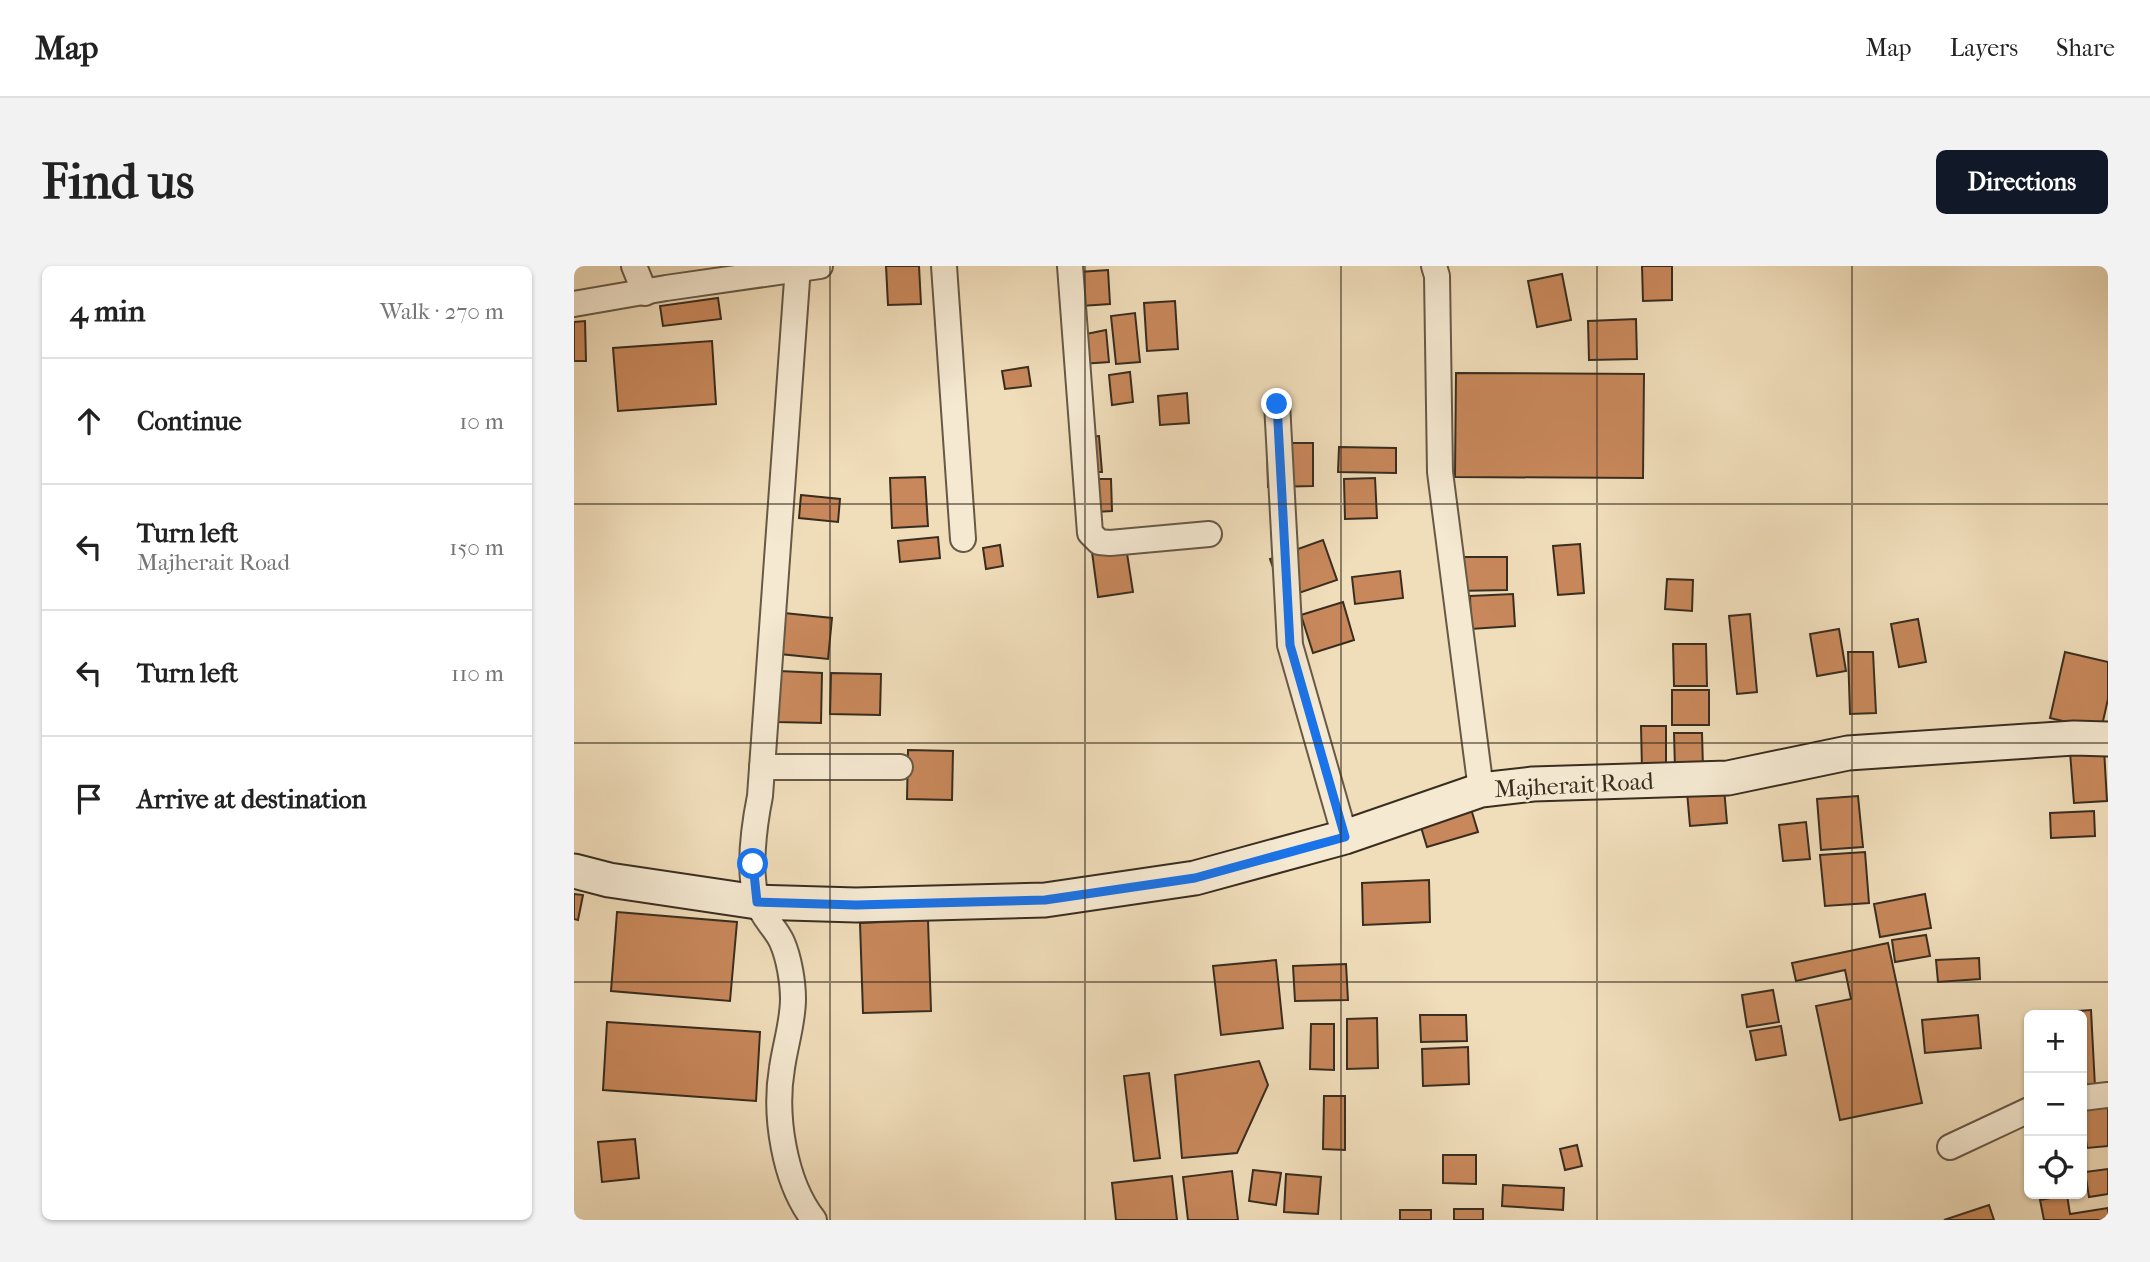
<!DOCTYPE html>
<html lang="en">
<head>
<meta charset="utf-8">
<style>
  :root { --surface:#fff; --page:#f2f2f2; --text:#222; --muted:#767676; --line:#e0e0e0; --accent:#111827 }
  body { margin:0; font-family:"IM FELL French Canon",serif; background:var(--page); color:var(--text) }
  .controls { position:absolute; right:21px; bottom:21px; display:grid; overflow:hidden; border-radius:10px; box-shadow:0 2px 5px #0004 }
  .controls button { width:63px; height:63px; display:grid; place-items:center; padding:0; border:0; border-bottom:2px solid var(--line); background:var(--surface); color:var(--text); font:35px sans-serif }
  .stop { position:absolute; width:21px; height:21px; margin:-16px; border:5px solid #1a73e8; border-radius:50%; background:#fff }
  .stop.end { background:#1a73e8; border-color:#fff; box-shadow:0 2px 7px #0008 }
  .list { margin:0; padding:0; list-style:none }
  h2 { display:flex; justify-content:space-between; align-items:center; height:91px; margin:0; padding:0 28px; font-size:30px }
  h2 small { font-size:23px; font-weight:400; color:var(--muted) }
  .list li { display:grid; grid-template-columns:46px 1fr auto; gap:21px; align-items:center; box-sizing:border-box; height:126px; padding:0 28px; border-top:2px solid var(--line) }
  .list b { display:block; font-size:26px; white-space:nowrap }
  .list p { margin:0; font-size:23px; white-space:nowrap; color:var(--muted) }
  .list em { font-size:23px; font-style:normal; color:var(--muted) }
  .icon { flex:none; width:38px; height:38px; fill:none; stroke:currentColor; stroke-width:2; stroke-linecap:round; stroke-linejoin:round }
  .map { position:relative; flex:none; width:1534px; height:954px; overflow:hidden; border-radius:10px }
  header { display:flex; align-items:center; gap:42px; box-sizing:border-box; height:98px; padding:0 35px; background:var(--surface); border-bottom:2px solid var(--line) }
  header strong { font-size:33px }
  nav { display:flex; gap:38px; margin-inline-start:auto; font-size:24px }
  .intro { display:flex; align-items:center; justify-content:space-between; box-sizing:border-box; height:168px; padding:0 42px }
  h1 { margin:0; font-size:49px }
  .button { padding:18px 32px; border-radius:10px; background:var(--accent); color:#fff; font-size:24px; font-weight:700 }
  main { display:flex; gap:42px; padding:0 42px }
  aside { flex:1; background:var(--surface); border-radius:10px; box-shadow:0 2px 5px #0004 }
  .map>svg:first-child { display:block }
</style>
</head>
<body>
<header>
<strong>Map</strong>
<nav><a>Map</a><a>Layers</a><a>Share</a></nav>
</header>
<div class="intro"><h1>Find us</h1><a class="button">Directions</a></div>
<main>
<aside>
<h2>4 min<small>Walk · 270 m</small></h2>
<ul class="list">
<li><svg class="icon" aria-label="ahead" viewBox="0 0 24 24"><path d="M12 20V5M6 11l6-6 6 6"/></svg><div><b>Continue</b></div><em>10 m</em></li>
<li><svg class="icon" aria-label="left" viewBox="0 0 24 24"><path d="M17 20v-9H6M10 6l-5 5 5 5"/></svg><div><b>Turn left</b><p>Majherait Road</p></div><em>150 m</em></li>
<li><svg class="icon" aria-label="left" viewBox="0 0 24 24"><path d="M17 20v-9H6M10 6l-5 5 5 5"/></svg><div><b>Turn left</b></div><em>110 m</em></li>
<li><svg class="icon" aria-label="arrive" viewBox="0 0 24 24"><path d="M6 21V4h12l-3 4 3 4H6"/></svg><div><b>Arrive at destination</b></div></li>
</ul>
</aside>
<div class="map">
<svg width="1534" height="954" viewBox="0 0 1534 954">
  <rect width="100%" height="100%" fill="#f0ddba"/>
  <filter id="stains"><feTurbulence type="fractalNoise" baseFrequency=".00286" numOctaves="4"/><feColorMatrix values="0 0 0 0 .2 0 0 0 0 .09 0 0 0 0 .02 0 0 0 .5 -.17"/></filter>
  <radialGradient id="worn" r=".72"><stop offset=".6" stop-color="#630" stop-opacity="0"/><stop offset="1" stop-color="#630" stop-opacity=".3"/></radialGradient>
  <g fill="#c8885b" stroke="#392d20" stroke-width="2">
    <polygon points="312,0 345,0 347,38 314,39"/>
    <polygon points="1068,0 1098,0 1098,34 1069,35"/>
    <polygon points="534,4 536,38 507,40 505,6"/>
    <polygon points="988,8 997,54 963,61 954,15"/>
    <polygon points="144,32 147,53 89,60 86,40"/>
    <polygon points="601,35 604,83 573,85 570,37"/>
    <polygon points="561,47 566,96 542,98 537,50"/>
    <polygon points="1062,53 1063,93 1015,94 1014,55"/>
    <polygon points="11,55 12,95 0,95 0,56"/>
    <polygon points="532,64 535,96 508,98 502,70"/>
    <polygon points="138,75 142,138 44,145 39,82"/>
    <polygon points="454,101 457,120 431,123 428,105"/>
    <polygon points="556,106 559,136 538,139 535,109"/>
    <polygon points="882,107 1070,108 1069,212 881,211"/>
    <polygon points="613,127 615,157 586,159 584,130"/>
    <polygon points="525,170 528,206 514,206 512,171"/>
    <polygon points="693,177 739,177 739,220 694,221"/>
    <polygon points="765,181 822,182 822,207 764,206"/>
    <polygon points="351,211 354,260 318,262 316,212"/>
    <polygon points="801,212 803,252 771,253 770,213"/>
    <polygon points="520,213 537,213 538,245 521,246"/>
    <polygon points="227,229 266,233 264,256 225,252"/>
    <polygon points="364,271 366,292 326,296 324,275"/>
    <polygon points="749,274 763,314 710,332 696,293"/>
    <polygon points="1006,278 1010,327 984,329 979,280"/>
    <polygon points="426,279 429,300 412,303 409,282"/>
    <polygon points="552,281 559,326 524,331 518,286"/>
    <polygon points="881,291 933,291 933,324 881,325"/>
    <polygon points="826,305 829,332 781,338 778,311"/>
    <polygon points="1093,313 1119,314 1118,345 1091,343"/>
    <polygon points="939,328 941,360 897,363 896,330"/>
    <polygon points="769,336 780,374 739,387 727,349"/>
    <polygon points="210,347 258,352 254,393 206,388"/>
    <polygon points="1176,348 1183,426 1163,428 1155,350"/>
    <polygon points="1344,353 1352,396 1325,401 1317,358"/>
    <polygon points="1265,363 1272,405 1243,410 1236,368"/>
    <polygon points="1099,378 1132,378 1133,420 1100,420"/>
    <polygon points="1274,386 1299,386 1302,447 1276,448"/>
    <polygon points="1491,386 1534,396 1534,433 1527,464 1476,452"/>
    <polygon points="205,405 248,407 247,457 203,456"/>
    <polygon points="257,407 307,408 306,449 256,448"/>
    <rect x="1098" y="424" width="37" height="35"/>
    <polygon points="1067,460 1092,460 1092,503 1068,503"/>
    <polygon points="1100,467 1128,467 1129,502 1101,502"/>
    <polygon points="1530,483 1533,535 1500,537 1496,486"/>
    <polygon points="334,484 379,485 378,534 333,533"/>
    <polygon points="1150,522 1153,557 1116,560 1113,526"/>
    <polygon points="1284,530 1289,581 1247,584 1243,533"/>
    <polygon points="897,543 904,566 853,581 846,558"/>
    <polygon points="1520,545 1521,570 1477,572 1476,547"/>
    <polygon points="1232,556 1236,593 1209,595 1205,559"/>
    <polygon points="1291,586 1295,637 1251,640 1246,589"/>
    <polygon points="855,614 856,656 789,659 788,617"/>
    <polygon points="0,628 9,629 4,654 0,653"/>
    <polygon points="1351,628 1357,662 1306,671 1300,638"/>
    <polygon points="43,646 163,656 156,735 37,725"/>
    <polygon points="354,654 357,745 289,747 286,657"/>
    <polygon points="1352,669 1356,690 1321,696 1318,674"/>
    <polygon points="1314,677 1348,837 1266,854 1242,740 1277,733 1271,704 1222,715 1218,697"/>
    <polygon points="1405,692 1406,713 1364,716 1362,694"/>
    <polygon points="702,694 709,762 647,769 639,700"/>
    <polygon points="772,698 774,734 721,735 719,700"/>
    <polygon points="1199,724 1205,756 1173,761 1168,729"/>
    <polygon points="1517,744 1521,821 1508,821 1508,749 1489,749 1489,746"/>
    <polygon points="846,749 892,749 893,775 847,776"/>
    <polygon points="1404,749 1407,782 1351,787 1348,754"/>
    <polygon points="803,752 804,802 773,803 773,753"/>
    <polygon points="33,756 186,766 182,835 29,824"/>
    <polygon points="737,758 760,758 760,804 736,803"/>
    <polygon points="1207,760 1212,789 1182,794 1176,765"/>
    <polygon points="894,781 895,818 849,820 848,783"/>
    <polygon points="685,795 694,819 663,887 608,892 601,809"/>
    <polygon points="575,807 586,892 560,895 550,810"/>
    <polygon points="750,830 771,830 771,884 749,883"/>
    <polygon points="1534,833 1534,880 1513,882 1508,841"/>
    <polygon points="61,873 65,912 28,916 24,876"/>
    <polygon points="1003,879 1008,900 991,904 986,883"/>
    <polygon points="869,889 902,889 902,918 869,917"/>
    <polygon points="1534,903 1534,928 1515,931 1511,906"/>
    <polygon points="679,904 707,907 702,939 675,935"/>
    <polygon points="658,905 664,954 614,954 609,911"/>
    <polygon points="712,908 747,911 744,948 710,946"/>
    <polygon points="598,910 603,954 542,954 538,917"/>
    <polygon points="929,919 990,922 989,944 928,940"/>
    <polygon points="1493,929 1496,948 1534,942 1534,954 1470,954 1466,934"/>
    <polygon points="1415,939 1420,954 1370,954"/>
    <rect x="880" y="943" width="29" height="11"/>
    <rect x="826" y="944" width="31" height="10"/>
  </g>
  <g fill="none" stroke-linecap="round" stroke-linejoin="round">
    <defs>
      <g id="street">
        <polyline points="60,0 71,27"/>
        <path d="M224 0 186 530C180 560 174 606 183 635 187 650 202 662 208 676 215 692 219 716 219 733 219 756 211 780 208 802 200 849 210 916 240 954"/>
        <polyline points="370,0 389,273"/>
        <polyline points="496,0 516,267 525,276 536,277 635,268"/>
        <polyline points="860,0 863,10 866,206 907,524"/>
        <polyline points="0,38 92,22 246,0"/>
        <polyline points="703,137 716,379 771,571"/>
        <polyline points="188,501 326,501"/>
        <polyline points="1508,832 1534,829"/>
        <polyline points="1376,881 1455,844"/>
      </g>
      <polyline id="secondary" points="0,605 35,614 183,636 282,639 471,634 621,612 771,571 907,524 959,518 1154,512 1274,487 1500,472 1534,473"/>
    </defs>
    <use href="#street" stroke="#675946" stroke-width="28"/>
    <use href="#secondary" stroke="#392d20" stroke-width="37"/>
    <use href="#street" stroke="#f5e9d2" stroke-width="24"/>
    <use href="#secondary" stroke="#f5e9d2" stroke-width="33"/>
  </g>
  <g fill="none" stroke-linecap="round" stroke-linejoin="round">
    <polyline stroke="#1a73e8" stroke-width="9" points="179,598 183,636 282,639 471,634 621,612 771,571 716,379 703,138"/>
  </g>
  <path fill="none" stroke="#392d20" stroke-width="2" stroke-opacity="0.55" d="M256 0V954M511 0V954M767 0V954M1023 0V954M1278 0V954M0 238H1534M0 477H1534M0 716H1534"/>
  <g text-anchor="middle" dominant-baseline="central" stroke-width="5" stroke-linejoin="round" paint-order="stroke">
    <g font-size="24" fill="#392d20" stroke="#f5e9d2">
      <text transform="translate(1000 519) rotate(-3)">Majherait Road</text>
    </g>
  </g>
  <rect width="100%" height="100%" filter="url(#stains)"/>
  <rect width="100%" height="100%" fill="url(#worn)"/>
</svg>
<div class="controls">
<button>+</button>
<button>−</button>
<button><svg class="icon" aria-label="locate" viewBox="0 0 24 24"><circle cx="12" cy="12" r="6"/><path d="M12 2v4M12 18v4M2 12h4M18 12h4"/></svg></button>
</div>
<div class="stop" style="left:179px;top:598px"></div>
<div class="stop end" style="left:703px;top:138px"></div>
</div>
</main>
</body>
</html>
